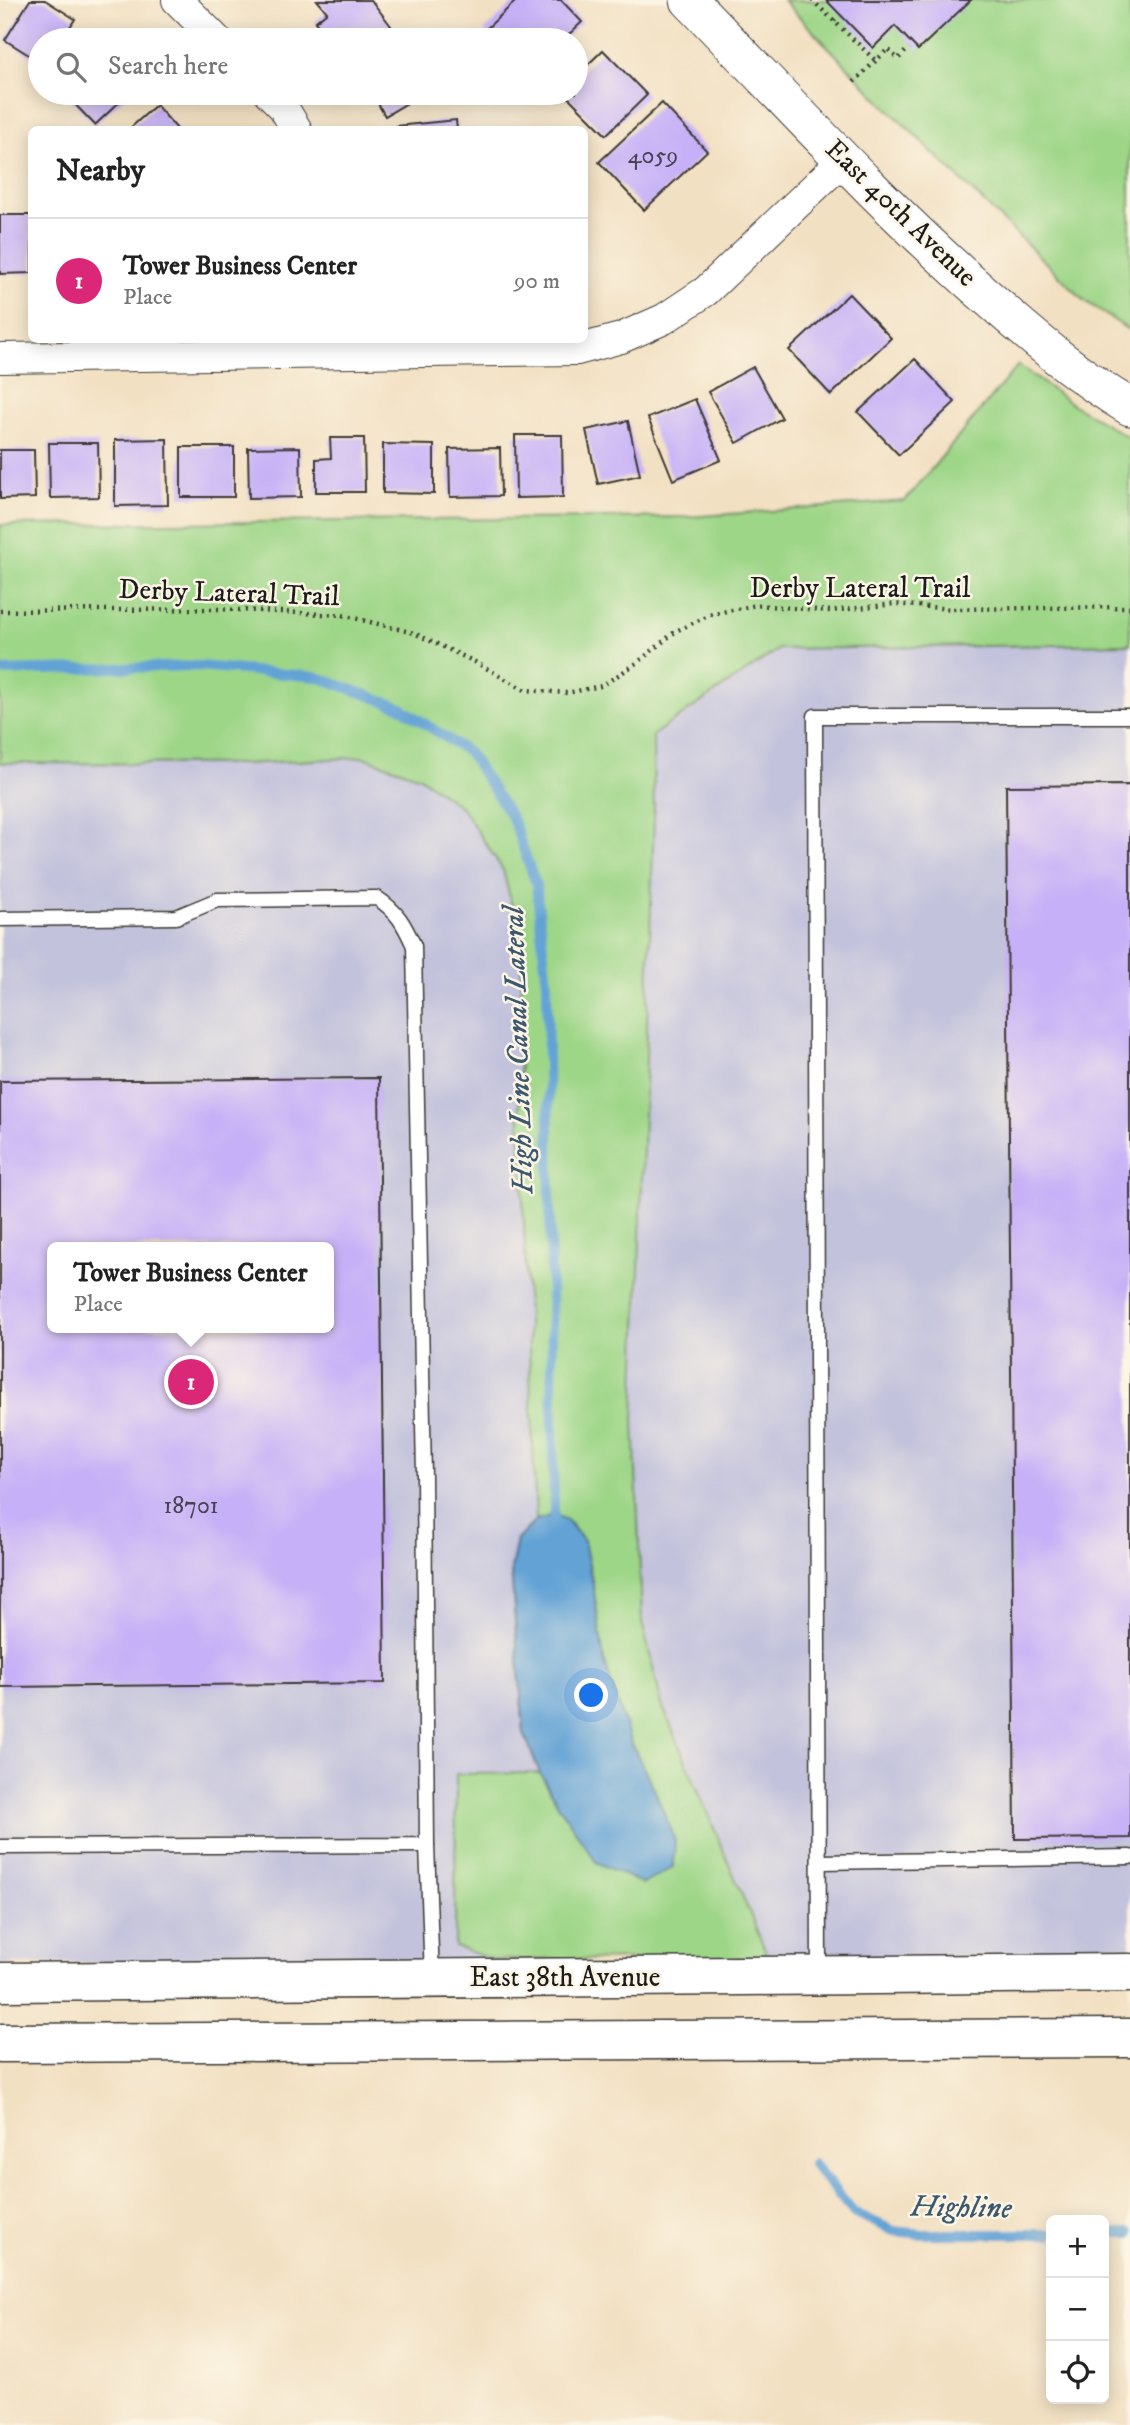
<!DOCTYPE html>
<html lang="en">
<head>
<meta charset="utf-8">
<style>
  :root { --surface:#fff; --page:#f2f2f2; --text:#222; --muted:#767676; --line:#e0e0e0; --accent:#db2777 }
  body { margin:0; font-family:"IM FELL DW Pica",serif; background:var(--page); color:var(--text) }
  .controls { position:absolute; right:21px; bottom:21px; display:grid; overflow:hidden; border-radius:10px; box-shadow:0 4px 18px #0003 }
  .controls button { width:63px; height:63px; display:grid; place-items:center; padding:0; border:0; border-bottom:2px solid var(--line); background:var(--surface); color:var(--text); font:35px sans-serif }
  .you { position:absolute; left:592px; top:1696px; width:24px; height:24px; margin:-18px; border:5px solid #fff; border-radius:50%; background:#1a73e8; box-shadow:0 0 0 10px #1a73e833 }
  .badge { display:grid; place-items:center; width:46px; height:46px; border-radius:50%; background:var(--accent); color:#fff; font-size:23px; font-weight:700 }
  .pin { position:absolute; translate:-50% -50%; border:4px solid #fff; box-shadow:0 2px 7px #0006 }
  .popup { position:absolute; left:47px; top:1242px; width:287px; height:91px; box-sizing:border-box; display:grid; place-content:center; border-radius:10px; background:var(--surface); filter:drop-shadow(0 2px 5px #0005); font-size:23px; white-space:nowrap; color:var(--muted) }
  .popup b { font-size:26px; color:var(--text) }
  .popup::after { content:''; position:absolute; left:50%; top:100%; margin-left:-14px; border:14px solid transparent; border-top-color:var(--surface) }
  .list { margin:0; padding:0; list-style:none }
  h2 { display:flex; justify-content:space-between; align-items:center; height:91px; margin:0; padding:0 28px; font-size:30px }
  h2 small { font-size:23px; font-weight:400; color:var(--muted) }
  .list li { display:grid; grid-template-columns:46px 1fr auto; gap:21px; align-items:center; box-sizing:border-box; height:126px; padding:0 28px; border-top:2px solid var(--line) }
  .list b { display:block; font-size:26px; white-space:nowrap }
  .list p { margin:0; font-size:23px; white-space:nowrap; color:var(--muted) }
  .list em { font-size:23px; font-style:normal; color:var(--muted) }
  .icon { flex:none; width:38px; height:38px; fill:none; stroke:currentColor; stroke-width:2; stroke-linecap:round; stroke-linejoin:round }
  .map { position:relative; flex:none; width:1130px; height:2425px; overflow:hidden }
  .search { position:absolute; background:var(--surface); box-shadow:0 4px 18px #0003; left:28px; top:28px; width:560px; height:77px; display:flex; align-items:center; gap:18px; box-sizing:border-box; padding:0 24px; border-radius:38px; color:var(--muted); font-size:26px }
  .panel { position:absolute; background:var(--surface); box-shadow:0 4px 18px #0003; left:28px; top:126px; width:560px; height:217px; border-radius:10px }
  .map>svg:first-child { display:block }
</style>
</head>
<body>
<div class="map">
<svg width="1130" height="2425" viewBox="0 0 1130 2425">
  <rect width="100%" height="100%" fill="#fcf5e5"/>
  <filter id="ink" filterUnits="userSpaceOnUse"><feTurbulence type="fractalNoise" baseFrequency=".0143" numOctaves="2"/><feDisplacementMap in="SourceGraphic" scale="14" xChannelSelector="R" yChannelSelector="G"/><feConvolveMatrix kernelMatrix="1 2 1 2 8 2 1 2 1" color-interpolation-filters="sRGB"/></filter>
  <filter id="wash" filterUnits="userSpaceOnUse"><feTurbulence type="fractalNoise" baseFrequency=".00686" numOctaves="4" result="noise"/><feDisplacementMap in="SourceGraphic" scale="28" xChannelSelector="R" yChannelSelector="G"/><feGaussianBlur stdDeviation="1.57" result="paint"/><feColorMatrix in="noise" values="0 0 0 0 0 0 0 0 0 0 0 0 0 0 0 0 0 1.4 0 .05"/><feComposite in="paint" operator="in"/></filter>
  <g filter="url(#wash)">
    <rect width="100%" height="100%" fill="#f2e0c2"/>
    <g fill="#c2c2dc" fill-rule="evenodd">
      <polygon points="1130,644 1130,1953 769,1959 662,1705 642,1622 634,1420 654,815 653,734 779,649"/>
      <path d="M364 757 420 777 462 808 503 870 522 947 519 1100 536 1520 517 1540 511 1569 524 1733 540 1773 456 1774 495 1960 215 1961 0 1964V763L244 764ZM53 1247H329V1328H53Z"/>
    </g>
    <g fill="#9ed688" stroke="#5d7952" stroke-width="2">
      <polygon points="783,0 1130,0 1130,331 1085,301 884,105"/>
      <polygon points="1018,365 1072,404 1130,438 1130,644 779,649 653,735 654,815 634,1420 642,1622 662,1705 769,1959 495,1960 455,1947 456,1774 540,1773 524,1733 511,1569 517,1540 536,1520 519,1100 522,947 503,870 462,808 420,777 364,757 244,764 0,763 0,525 688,517 905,501"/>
    </g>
    <polygon fill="#62a2d5" stroke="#3f5f78" stroke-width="2" points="554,1515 567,1520 584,1541 593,1585 604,1660 630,1740 655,1791 675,1841 673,1867 643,1884 596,1862 558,1805 540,1773 524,1733 511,1569 517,1540 536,1520"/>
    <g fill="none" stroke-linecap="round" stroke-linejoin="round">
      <g stroke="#62a2d5" stroke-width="10">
        <polyline points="0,671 199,666 317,677 400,707 469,753 512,818 536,884 547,984 554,1515"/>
        <polyline points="813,2164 853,2212 894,2231 923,2234 1051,2234"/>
        <polyline points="1104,2233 1130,2233"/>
      </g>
    </g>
    <g id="blocks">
      <g fill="#c6b0f7" fill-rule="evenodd">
        <polygon points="30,0 45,0 75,19 62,40 40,40 40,62 5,40"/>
        <polygon points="317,0 371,0 391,26 373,40 361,40 355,32 345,40 330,40 315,22 327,12"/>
        <polygon points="517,0 561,0 582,22 563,40 493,40 484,31"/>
        <polygon points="826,0 971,0 918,50 895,26 873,48"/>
        <polygon points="603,50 647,95 606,135 564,93 576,93 576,76"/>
        <polygon points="64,93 129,93 95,125"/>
        <polygon points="372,93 424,93 385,116"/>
        <polygon points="662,103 707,151 644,210 599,162"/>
        <polygon points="156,105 178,130 128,130"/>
        <polygon points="456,120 457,130 396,130 396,126"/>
        <polygon points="0,215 32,215 32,273 0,274"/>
        <polygon points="849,294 891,338 831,395 789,350"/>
        <polygon points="915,359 955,402 899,455 858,412"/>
        <polygon points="753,367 782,418 737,443 708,392"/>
        <polygon points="695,399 721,460 673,480 648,418"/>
        <polygon points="628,421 640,475 598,484 586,430"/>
        <polygon points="515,435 562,435 563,497 516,498"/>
        <polygon points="330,438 364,438 365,492 316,492 316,459 331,458"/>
        <polygon points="167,439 168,505 115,506 115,440"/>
        <polygon points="49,443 98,443 99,497 50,498"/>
        <polygon points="383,444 434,445 434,494 383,493"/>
        <rect x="181" y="447" width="53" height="50"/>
        <polygon points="300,447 301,497 249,498 248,448"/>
        <polygon points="500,448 501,496 450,497 449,449"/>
        <polygon points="0,450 34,450 35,498 0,499"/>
        <polygon points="1130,785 1130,1838 1015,1839 1006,786"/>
        <path d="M379 1078 385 1683 0 1687V1081ZM53 1247H329V1328H53Z"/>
      </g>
    </g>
  </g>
  <g filter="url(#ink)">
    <use href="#blocks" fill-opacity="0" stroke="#3c3935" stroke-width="2"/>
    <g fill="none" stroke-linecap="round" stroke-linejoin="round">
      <defs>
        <g id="service">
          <path d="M0 919 176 917 217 900 377 898C398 912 404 924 414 946L424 1476 427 1845 0 1847"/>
          <polyline points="427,1845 432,1977"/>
          <polyline points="819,1862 1130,1857"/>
          <polyline points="819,1974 815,716 1130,716"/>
        </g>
        <g id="minor">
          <polyline points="177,0 217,40"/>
          <polyline points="269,93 283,107 297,130"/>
          <polyline points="0,358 577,350 621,338 664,319 706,291 844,159"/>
        </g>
        <path id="tertiary" d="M689 0C789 103 886 210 995 304 1037 341 1081 378 1130 407"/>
        <g id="secondary">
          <polyline points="0,1982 1130,1973"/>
          <polyline points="0,2043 1130,2038"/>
        </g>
      </defs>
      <use href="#service" stroke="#3c3935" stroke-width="17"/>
      <use href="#minor" stroke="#3c3935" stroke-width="32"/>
      <use href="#tertiary" stroke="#3c3935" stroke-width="39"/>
      <use href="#secondary" stroke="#3c3935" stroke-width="41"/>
      <g stroke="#3c3935" stroke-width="4.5" stroke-dasharray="2 5" stroke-linecap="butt">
        <polyline points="812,0 876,61"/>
        <polyline points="834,21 839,16"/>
        <polyline points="854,82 888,49 898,59 909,48"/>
        <polyline points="0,611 217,609 342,615 414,633 475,662 525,690 567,693 601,686 637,663 676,631 712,614 757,605 830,611 894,604 952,609 1130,607"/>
      </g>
      <use href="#service" stroke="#fff" stroke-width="14"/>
      <use href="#minor" stroke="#fff" stroke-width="30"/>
      <use href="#tertiary" stroke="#fff" stroke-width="37"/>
      <use href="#secondary" stroke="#fff" stroke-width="38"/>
    </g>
  </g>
  <g text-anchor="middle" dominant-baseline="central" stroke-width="5" stroke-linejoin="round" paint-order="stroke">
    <g font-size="24" fill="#464153">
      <text x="653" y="156">4059</text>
      <text x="191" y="1506">18701</text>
    </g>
    <g font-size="28" fill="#1c1c1c" stroke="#fcf5e5">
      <text transform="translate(901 213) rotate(44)">East 40th Avenue</text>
      <text x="860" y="588">Derby Lateral Trail</text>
      <text transform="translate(229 593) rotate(2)">Derby Lateral Trail</text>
      <text x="565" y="1977">East 38th Avenue</text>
    </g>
    <g font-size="30" font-style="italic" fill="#3c586f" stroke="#fcf5e5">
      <text transform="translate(519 1050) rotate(-92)">High Line Canal Lateral</text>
      <text transform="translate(961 2208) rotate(1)">Highline</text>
    </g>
  </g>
</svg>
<div class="controls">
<button>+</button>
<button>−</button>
<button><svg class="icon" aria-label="locate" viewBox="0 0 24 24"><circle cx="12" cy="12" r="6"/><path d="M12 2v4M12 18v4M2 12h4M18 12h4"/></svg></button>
</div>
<div class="you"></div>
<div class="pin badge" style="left:191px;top:1382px">1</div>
<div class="popup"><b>Tower Business Center</b>Place</div>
<div class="search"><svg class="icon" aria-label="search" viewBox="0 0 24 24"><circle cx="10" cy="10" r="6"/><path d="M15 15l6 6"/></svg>Search here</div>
<section class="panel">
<h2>Nearby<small></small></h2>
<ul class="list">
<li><span class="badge">1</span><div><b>Tower Business Center</b><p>Place</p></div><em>90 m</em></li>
</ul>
</section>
</div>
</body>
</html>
